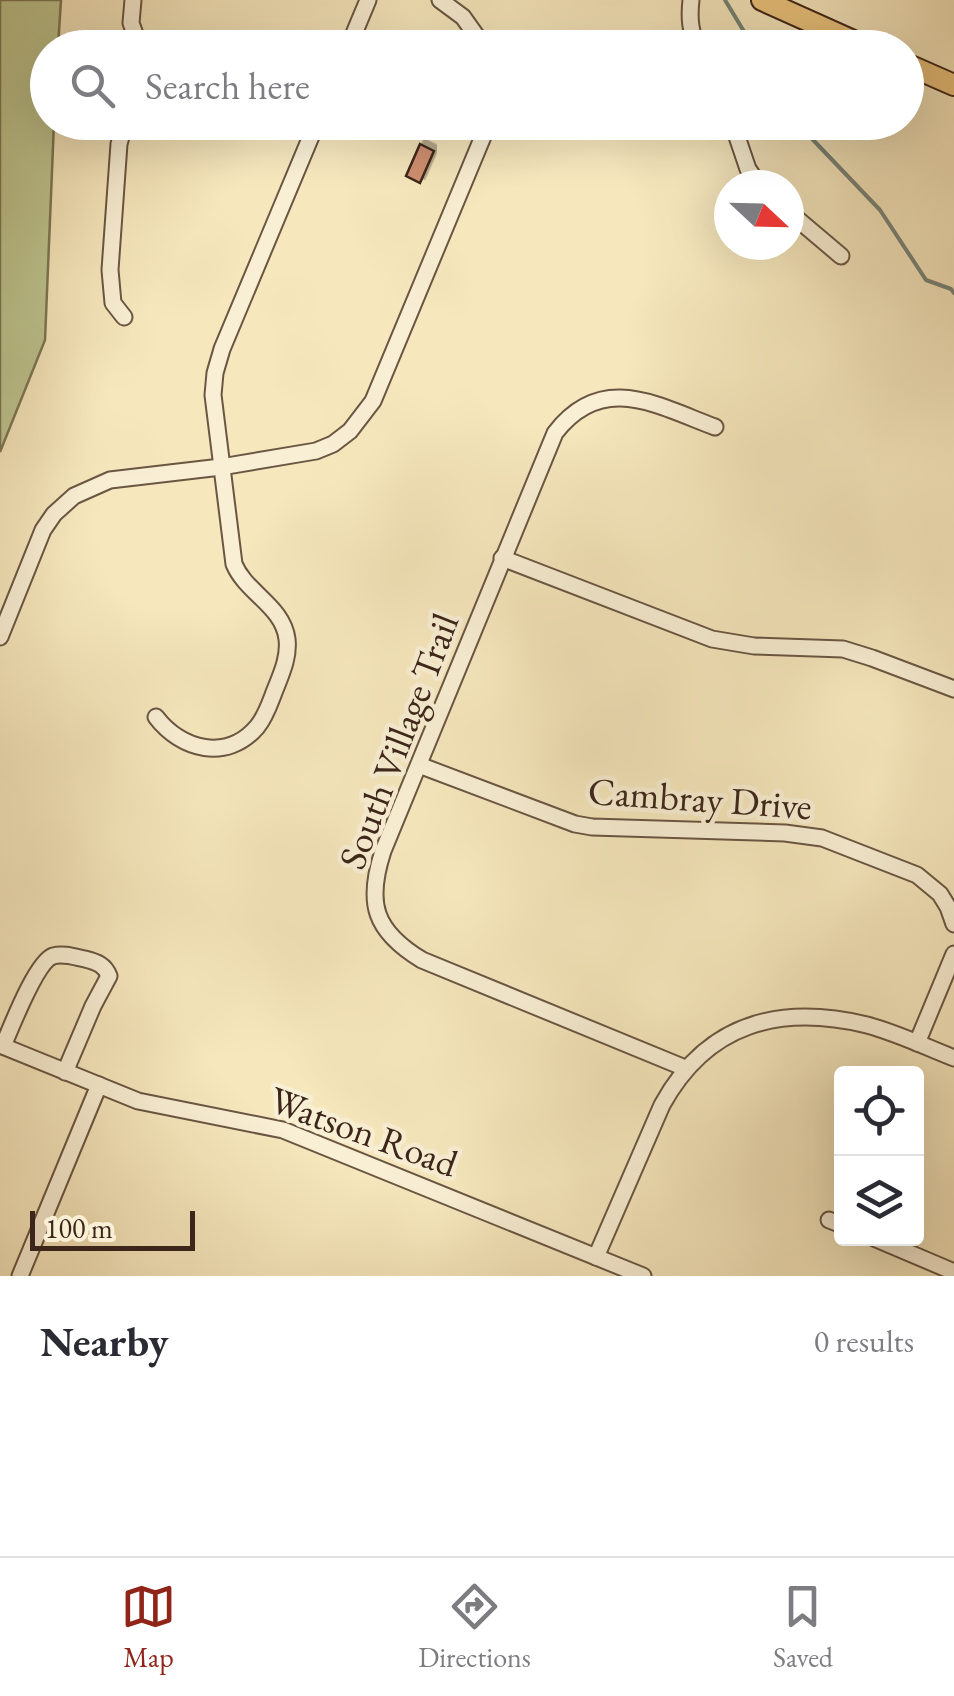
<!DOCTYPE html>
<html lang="en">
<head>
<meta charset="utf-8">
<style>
  :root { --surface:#fff; --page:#f7f7f7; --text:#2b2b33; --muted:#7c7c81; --line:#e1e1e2; --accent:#8f2418 }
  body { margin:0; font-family:"EB Garamond",serif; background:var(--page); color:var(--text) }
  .controls { position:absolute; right:30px; bottom:30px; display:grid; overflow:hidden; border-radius:10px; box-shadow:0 10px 40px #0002 }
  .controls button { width:90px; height:90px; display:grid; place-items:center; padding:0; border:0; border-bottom:2px solid var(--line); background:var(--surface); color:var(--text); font:50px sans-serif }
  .compass { position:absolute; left:714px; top:170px; width:90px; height:90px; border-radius:50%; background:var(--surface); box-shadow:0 10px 40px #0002; rotate:112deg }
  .scale { position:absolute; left:30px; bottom:25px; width:165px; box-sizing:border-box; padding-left:10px; border:5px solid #3c261a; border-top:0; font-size:28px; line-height:35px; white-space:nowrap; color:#3c261a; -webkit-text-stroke:8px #f9efd4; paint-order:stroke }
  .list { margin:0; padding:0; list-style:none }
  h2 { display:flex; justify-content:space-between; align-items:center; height:130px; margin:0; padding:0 40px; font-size:42px }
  h2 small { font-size:32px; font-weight:400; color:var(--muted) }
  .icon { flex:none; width:55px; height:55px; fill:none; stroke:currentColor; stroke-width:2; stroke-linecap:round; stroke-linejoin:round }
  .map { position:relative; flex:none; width:954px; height:1276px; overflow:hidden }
  .search { position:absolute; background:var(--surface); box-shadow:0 10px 40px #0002; left:30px; right:30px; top:30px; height:110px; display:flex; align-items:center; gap:25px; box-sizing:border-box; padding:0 35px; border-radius:55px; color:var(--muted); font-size:38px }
  .sheet { height:280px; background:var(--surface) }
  nav { display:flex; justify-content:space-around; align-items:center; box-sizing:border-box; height:140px; border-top:2px solid var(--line); background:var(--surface); font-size:28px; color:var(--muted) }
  nav a { display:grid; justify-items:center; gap:5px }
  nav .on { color:var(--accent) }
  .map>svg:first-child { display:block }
</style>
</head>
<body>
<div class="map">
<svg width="954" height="1276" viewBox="0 0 954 1276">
  <defs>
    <filter id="shadow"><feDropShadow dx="4.5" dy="-4.5" stdDeviation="0" flood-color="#0004"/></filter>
  </defs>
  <rect width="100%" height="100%" fill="#f6e7bd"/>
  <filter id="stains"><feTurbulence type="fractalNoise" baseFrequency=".002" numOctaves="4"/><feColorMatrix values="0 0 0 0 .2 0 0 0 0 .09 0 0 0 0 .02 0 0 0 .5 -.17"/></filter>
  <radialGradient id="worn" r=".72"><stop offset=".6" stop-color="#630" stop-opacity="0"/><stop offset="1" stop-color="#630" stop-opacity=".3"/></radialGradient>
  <polygon fill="#bdc590" stroke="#7c7655" stroke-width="2.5" points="0,0 61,0 58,47 48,48 48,122 54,123 45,340 0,452"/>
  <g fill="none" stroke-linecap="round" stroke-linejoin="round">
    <g stroke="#768278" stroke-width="4">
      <polyline points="725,0 754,48"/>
      <polyline points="796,122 880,210 926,280 951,289 954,293"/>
    </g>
  </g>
  <polygon fill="#d08f71" stroke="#3c261a" stroke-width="2.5" filter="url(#shadow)" points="420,144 434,151 420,183 406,176"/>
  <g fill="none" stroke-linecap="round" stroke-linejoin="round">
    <defs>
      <g id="minor">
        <polyline points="133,0 131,23 140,48"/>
        <polyline points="440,0 463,17 485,48"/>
        <path d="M691 0C689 18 690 31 698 48"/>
        <polyline points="348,48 368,0"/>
        <polyline points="732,122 748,169 759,185"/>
        <polyline points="789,212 841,256"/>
        <polyline points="124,317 113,303 110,270 119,144 125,122"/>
        <polyline points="502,558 712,639 754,646 843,649 872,658 954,689"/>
        <polyline points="0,637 43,530 54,514 74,496 110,480 221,467 316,451 333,444 350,431 373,401 489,122"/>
        <path d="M156 717C181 750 227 762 257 727 267 715 271 699 277 685 283 670 289 655 287 639 283 606 246 593 234 564L213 395 215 373 222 349 317 122"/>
        <polyline points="419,765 575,824 592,827 785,833 822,838 917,875 940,894 948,907 954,924"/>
        <polyline points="917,1043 954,954"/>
        <polyline points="0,1045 138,1101 283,1130 643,1276"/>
        <path d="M3 1046C11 1028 36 962 53 956 63 953 75 957 85 959 97 962 105 965 109 976L93 1006 65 1072"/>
        <path d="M685 1068 422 960C374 931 366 903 383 851L555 433C602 372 656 405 715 427"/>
        <polyline points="829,1220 842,1225"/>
        <polyline points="874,1238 954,1272"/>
        <path d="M596 1257 662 1105C707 1023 779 1004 867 1025 897 1033 926 1047 954 1058"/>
        <polyline points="20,1276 99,1085"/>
      </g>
      <g id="major">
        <polyline points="762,0 869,48"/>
        <polyline points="906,64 954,85"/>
      </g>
    </defs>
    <use href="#minor" stroke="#6a5643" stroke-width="19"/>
    <use href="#major" stroke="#3c261a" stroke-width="24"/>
    <use href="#minor" stroke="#f9efd4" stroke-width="15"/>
    <use href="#major" stroke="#ebc47e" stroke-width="20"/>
  </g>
  <g text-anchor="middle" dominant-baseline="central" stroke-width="9" stroke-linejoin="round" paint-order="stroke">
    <g font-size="38" fill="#3c261a" stroke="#f9efd4">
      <text transform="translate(398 741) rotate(-69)">South Village Trail</text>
      <text transform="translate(700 798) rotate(4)">Cambray Drive</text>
      <text transform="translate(364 1131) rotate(20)">Watson Road</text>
    </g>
  </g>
  <rect width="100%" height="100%" filter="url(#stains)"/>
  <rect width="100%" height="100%" fill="url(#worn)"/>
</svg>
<div class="controls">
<button><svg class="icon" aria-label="locate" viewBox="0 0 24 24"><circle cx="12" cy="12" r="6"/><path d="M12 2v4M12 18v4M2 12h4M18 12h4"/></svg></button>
<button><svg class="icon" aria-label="layers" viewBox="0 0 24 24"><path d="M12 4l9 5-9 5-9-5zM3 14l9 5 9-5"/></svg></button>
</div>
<svg class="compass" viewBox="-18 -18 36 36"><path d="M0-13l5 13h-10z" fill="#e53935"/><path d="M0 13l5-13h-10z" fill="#7c7c81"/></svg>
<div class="scale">100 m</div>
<div class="search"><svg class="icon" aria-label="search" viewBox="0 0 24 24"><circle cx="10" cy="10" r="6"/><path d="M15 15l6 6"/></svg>Search here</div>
</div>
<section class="sheet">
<h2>Nearby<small>0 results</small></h2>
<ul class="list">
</ul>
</section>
<nav>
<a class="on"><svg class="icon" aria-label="map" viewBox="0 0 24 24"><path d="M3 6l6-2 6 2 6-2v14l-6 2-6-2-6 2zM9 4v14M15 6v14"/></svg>Map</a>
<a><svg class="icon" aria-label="directions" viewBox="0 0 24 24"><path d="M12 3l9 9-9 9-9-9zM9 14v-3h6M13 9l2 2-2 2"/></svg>Directions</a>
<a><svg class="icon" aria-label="saved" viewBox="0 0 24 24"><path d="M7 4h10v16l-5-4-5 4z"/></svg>Saved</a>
</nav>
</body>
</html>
